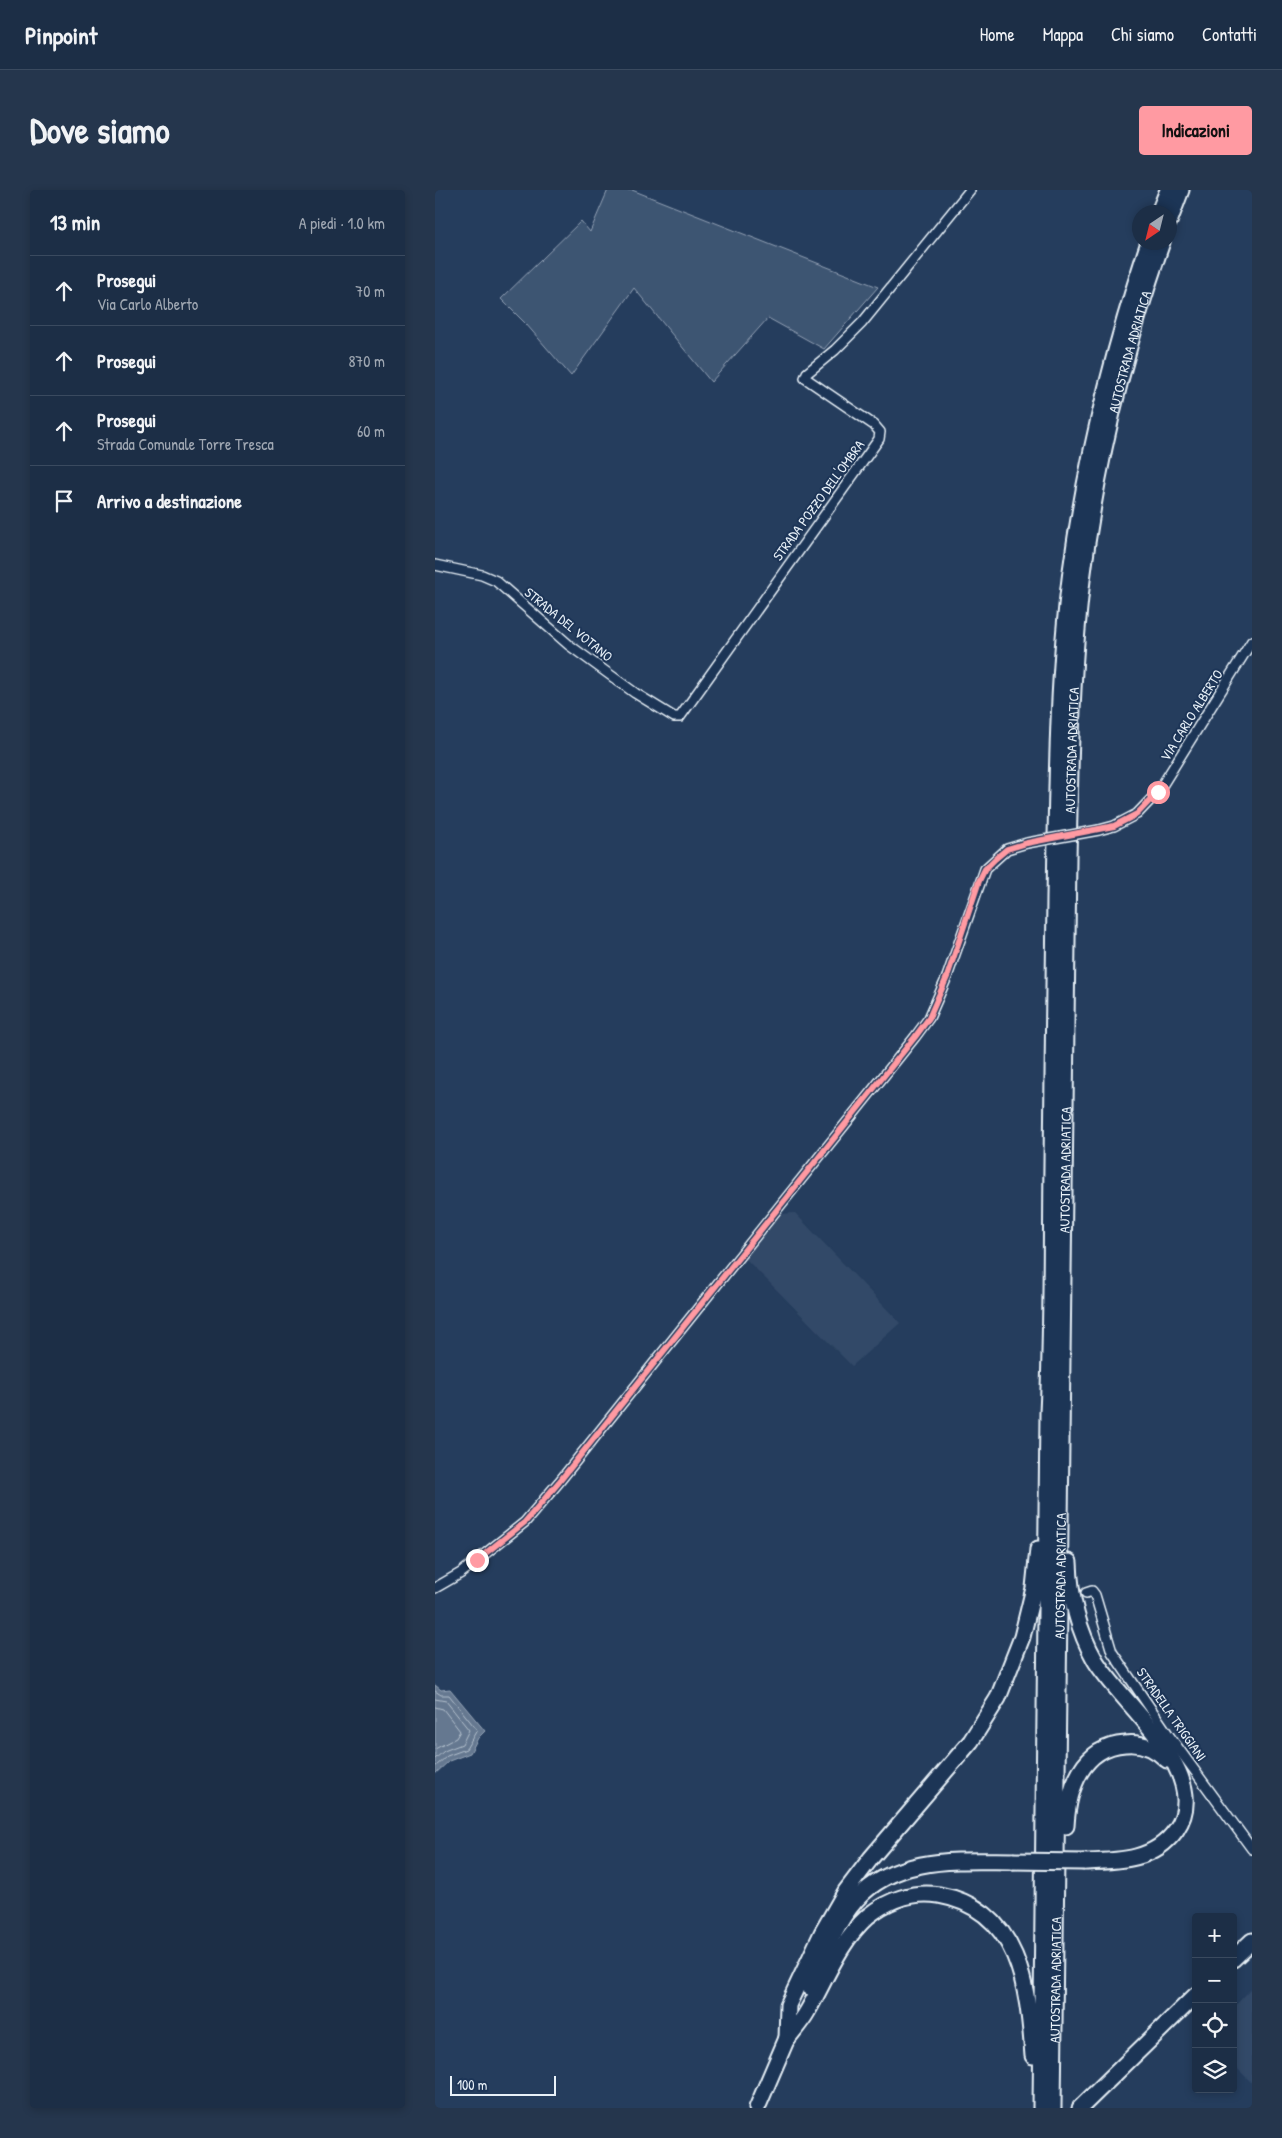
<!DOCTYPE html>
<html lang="it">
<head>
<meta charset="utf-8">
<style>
  :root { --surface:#1c2e46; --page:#25364d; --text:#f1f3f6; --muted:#a0a8b3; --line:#3a4a5f; --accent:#ff9aa2 }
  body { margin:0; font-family:"Patrick Hand",sans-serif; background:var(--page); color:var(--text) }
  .controls { position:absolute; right:15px; bottom:15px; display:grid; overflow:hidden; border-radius:5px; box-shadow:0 2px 8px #0003 }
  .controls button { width:45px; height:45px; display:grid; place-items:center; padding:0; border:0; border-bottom:1px solid var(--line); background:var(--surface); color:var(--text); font:25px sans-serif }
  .compass { position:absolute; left:697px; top:15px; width:45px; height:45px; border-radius:50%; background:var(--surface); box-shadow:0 2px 8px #0003; rotate:215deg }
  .scale { position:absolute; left:15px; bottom:12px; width:106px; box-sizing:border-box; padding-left:5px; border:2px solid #e8f1f8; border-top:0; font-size:14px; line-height:18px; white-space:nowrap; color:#e8f1f8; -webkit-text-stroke:4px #1d3557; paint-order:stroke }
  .stop { position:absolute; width:15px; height:15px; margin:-11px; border:4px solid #ff9aa2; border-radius:50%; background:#fff }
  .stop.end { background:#ff9aa2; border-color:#fff; box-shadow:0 1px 5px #0008 }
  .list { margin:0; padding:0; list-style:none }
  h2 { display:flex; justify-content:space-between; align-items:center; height:65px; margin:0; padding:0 20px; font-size:21px }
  h2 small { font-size:16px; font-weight:400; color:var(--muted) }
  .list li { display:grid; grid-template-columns:32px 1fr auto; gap:15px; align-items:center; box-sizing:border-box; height:70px; padding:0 20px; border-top:1px solid var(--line) }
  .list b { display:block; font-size:19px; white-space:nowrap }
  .list p { margin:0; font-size:16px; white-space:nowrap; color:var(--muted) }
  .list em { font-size:16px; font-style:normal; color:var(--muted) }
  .icon { flex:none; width:28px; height:28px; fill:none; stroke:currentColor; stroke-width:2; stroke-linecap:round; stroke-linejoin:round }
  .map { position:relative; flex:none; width:817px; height:1918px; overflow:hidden; border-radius:5px }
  header { display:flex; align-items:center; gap:30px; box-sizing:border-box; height:70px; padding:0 25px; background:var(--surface); border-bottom:1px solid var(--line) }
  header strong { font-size:24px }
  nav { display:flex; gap:28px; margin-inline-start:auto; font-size:18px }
  .intro { display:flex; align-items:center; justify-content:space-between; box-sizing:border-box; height:120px; padding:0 30px }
  h1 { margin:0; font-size:35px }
  .button { padding:12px 22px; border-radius:5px; background:var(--accent); color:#111; font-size:18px; font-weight:700 }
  main { display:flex; gap:30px; padding:0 30px }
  aside { flex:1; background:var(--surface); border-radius:5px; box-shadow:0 2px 8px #0003 }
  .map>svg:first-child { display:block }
</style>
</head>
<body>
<header>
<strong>Pinpoint</strong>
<nav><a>Home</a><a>Mappa</a><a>Chi siamo</a><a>Contatti</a></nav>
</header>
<div class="intro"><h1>Dove siamo</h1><a class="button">Indicazioni</a></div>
<main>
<aside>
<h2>13 min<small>A piedi · 1.0 km</small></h2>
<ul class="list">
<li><svg class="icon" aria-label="ahead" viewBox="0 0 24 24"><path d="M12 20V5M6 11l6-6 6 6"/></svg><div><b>Prosegui</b><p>Via Carlo Alberto</p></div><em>70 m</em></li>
<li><svg class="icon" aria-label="ahead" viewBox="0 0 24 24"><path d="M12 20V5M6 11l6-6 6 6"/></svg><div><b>Prosegui</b></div><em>870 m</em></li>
<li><svg class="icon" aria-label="ahead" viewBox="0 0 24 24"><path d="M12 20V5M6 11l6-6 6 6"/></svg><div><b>Prosegui</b><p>Strada Comunale Torre Tresca</p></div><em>60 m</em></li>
<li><svg class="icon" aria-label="arrive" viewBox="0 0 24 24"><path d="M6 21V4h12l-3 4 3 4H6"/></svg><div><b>Arrivo a destinazione</b></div></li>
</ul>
</aside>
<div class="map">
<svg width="817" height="1918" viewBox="0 0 817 1918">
  <rect width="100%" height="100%" fill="#253d5d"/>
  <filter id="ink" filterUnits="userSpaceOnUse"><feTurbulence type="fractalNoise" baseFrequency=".02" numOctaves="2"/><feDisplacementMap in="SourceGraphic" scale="10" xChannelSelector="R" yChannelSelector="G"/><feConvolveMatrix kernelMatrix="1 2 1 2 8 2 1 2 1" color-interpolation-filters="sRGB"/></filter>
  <g filter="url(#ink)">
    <g fill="#334a68">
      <polygon points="360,1023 465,1133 417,1176 310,1068 347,1024"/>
      <polygon points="817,1798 817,1893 798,1874 798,1818"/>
    </g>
    <polygon fill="#3e5472" stroke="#93a2b5" points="173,0 197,0 443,97 389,159 333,128 276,192 199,98 136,186 91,134 66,109 146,31 155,42"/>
    <polygon fill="#657890" stroke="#99a8ba" points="0,1495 6,1500 15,1499 50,1541 43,1548 35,1563 14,1571 0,1584"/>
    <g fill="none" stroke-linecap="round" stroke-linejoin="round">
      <g stroke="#b4c1ce" stroke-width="1">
        <polyline points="0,1501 6,1505 14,1505 42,1540 31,1559 12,1566 0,1577"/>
        <polyline points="0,1509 11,1511 34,1540 27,1554 9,1561 0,1569"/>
        <polyline points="0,1517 8,1519 25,1541 21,1548 0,1559"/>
      </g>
      <defs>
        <g id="street">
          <polyline points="0,375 47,385 61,391 134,455 200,503 239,527 245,527 444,249 445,242 439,235 370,188 372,183 400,160 427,133 535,0"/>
          <polyline points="664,640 679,636 702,624 723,602 817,451"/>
          <polyline points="0,1398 26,1383 90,1332 124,1292 480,847 494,828 512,787 550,679 572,659 592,653"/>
          <polyline points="651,1403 657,1401 660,1405 677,1462 735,1547 817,1659"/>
        </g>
        <g id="highway">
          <polyline points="724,22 733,0"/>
          <polyline points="734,32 746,0"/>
          <path d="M634 1372C635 1405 643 1440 660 1470 685 1513 780 1584 741 1640 719 1671 684 1671 649 1672"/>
          <path d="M631 1636C633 1599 647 1557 690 1554 706 1552 720 1558 732 1570"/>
          <polyline points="798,1769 817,1751"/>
          <path d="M374 1797C387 1768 399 1735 421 1710 461 1665 524 1671 578 1671"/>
          <polyline points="352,1849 353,1815 387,1743 411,1701 436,1668 536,1551 563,1508 587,1447 599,1398 603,1359"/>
          <path d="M352 1849C359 1840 367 1831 372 1822 391 1789 404 1752 433 1726 453 1710 478 1701 504 1705 585 1719 593 1798 598 1866"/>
          <polyline points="322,1918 355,1841"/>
          <path d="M606 1918 613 1223C617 1140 616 1057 617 974 618 885 619 796 620 707 622 598 622 489 636 381 651 269 678 160 714 52"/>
          <path id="s1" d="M618 1918 633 668C635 576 636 482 647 390 661 275 689 161 727 52"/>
          <polyline points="645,1918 761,1805"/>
        </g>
      </defs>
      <use href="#street" stroke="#e8f1f8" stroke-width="12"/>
      <use href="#highway" stroke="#e8f1f8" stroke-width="19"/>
      <use href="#street" stroke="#1d3557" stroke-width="9"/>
      <use href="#highway" stroke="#1d3557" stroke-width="15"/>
      <defs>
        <polyline id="street-bridge" points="592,653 664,640"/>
        <polyline id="highway-bridge" points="578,1671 649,1672"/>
      </defs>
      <use href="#street-bridge" stroke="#e8f1f8" stroke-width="12" stroke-linecap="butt"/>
      <use href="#highway-bridge" stroke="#e8f1f8" stroke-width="19" stroke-linecap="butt"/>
      <use href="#street-bridge" stroke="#1d3557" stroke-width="9"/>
      <use href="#highway-bridge" stroke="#1d3557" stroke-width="15"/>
    </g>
  </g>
  <g fill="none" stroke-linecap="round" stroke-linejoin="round" filter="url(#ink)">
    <polyline stroke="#ff9aa2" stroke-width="6" points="42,1370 90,1332 124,1292 480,847 494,828 512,787 544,691 550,679 560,669 572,659 592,653 679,636 702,624 723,602"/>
  </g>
  <g text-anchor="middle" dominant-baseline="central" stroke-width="4" stroke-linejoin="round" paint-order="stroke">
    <g font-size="14" fill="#e8f1f8" stroke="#1d3557">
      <text stroke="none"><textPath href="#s1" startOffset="1762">AUTOSTRADA ADRIATICA</textPath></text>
      <text transform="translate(383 310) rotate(-54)">STRADA POZZO DELL'OMBRA</text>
      <text transform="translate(134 434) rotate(39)">STRADA DEL VOTANO</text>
      <text transform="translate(756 525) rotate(-58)">VIA CARLO ALBERTO</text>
      <text stroke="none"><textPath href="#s1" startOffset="1358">AUTOSTRADA ADRIATICA</textPath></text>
      <text stroke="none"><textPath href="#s1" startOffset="938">AUTOSTRADA ADRIATICA</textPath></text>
      <text stroke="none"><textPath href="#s1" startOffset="532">AUTOSTRADA ADRIATICA</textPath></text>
      <text transform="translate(737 1524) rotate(55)">STRADELLA TRIGGIANI</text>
      <text stroke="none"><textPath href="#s1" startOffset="128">AUTOSTRADA ADRIATICA</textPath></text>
    </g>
  </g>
</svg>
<div class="controls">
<button>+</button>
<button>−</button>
<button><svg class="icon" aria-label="locate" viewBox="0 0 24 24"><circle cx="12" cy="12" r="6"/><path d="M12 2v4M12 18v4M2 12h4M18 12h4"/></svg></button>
<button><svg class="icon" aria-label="layers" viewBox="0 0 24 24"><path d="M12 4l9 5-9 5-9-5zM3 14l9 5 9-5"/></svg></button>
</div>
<svg class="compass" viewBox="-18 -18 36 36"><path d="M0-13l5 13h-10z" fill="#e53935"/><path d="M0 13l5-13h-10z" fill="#a0a8b3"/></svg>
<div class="scale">100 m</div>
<div class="stop" style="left:723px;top:602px"></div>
<div class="stop end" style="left:42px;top:1370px"></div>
</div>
</main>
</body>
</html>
